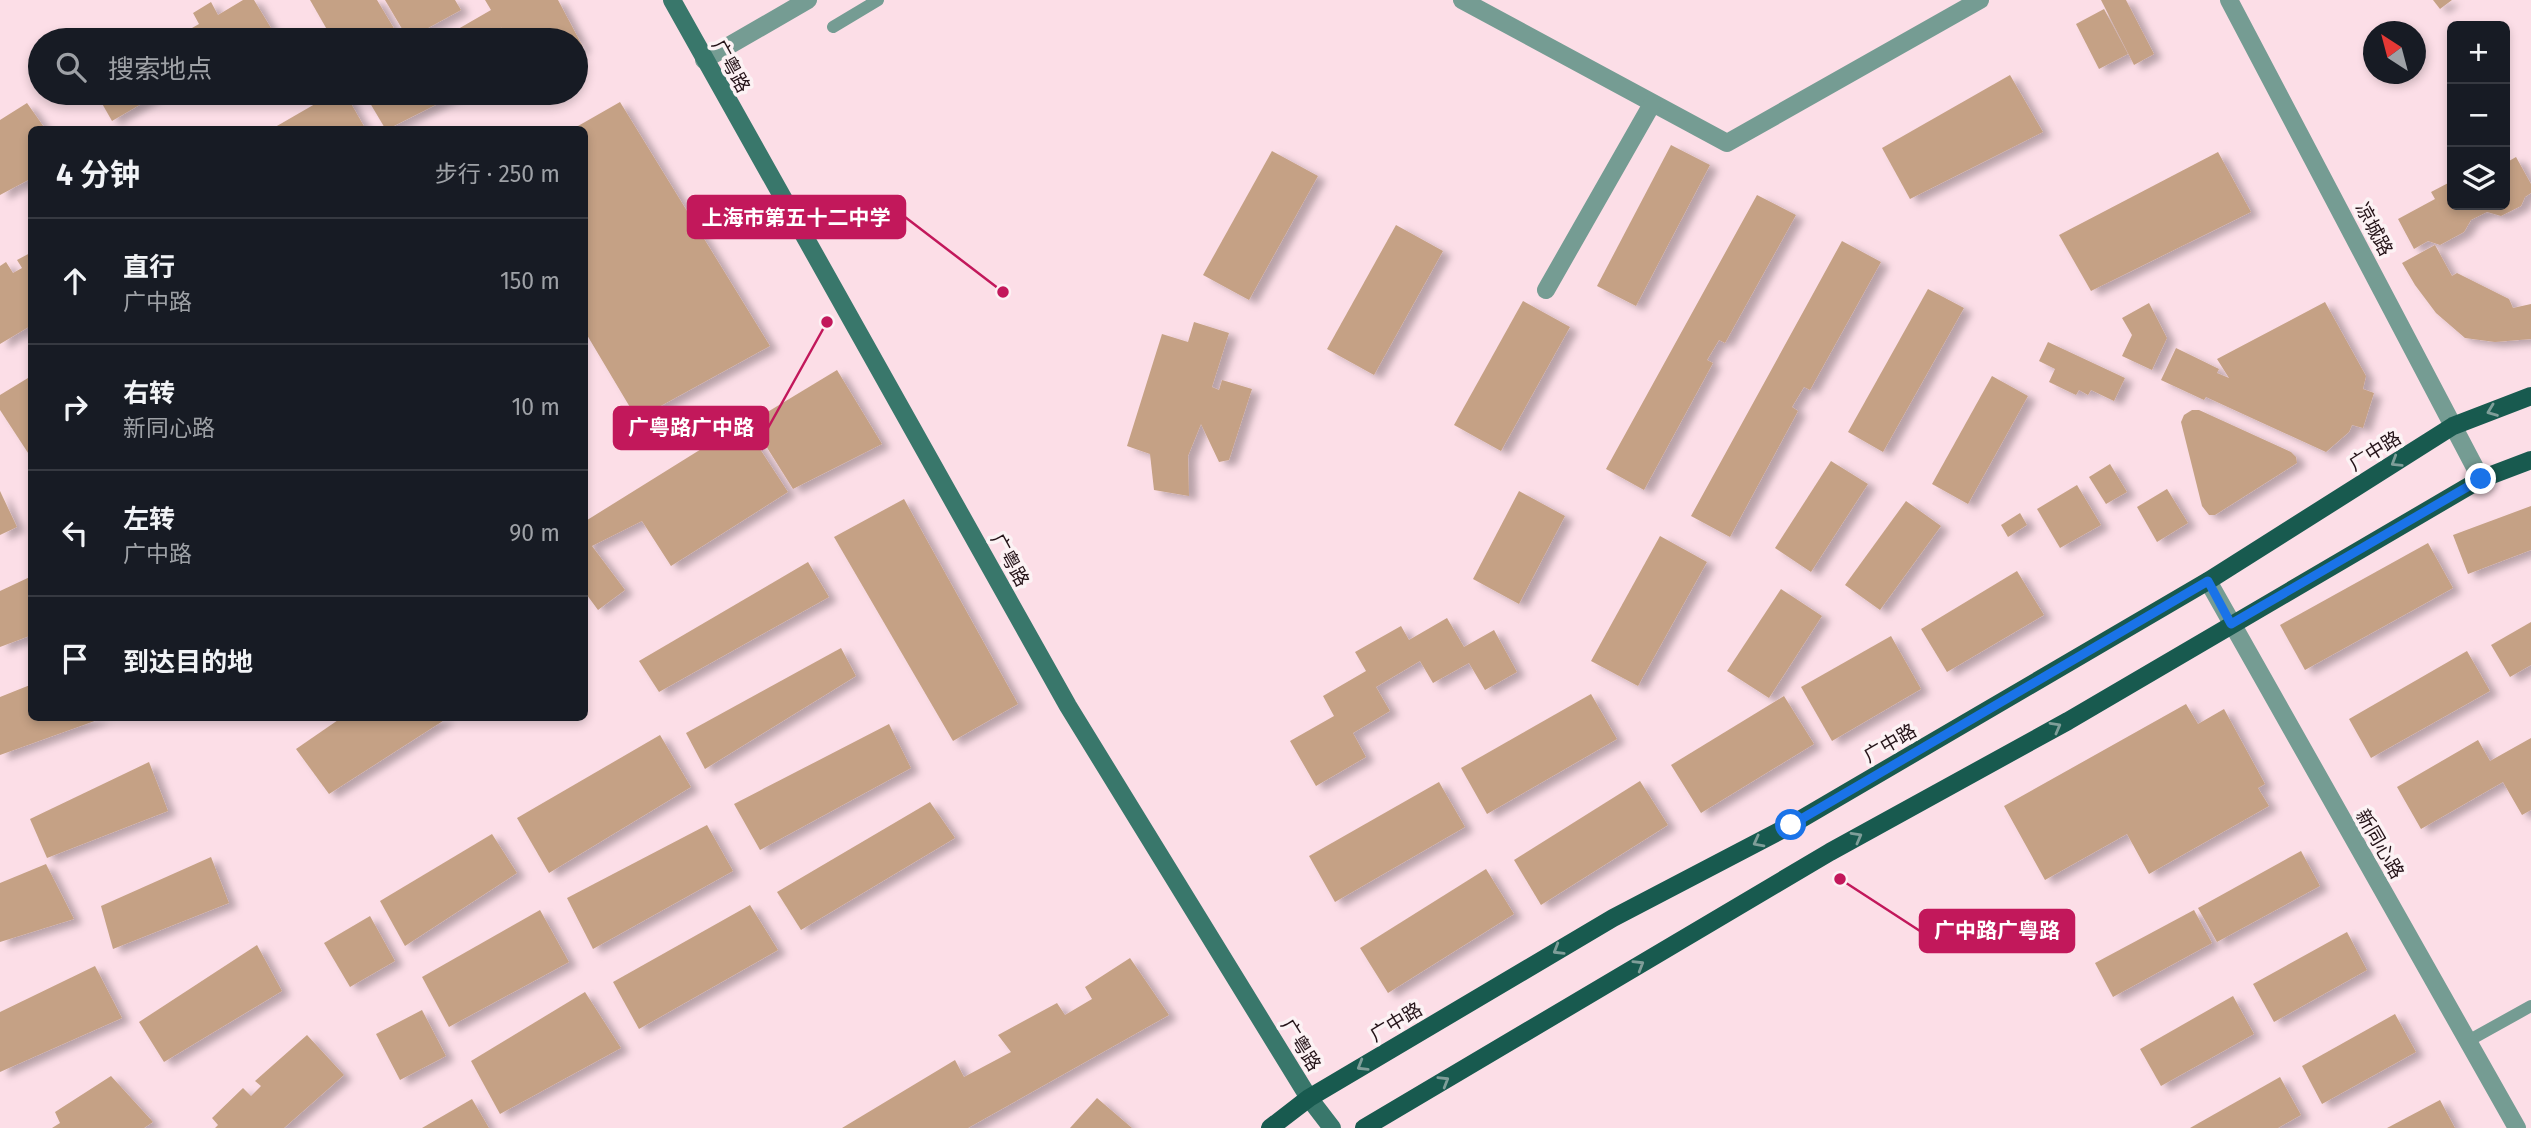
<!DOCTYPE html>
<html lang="zh">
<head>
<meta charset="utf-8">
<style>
  :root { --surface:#171b24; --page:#20242c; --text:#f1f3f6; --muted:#9ea1a6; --line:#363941 }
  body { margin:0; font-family:"Fira Sans","Noto Sans SC",sans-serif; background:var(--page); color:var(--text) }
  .controls { position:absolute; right:21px; top:21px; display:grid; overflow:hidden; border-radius:10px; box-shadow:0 4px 10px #0003 }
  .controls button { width:63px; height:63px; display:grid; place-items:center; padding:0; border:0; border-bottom:2px solid var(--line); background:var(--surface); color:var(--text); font:35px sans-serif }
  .compass { position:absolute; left:2363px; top:21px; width:63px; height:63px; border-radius:50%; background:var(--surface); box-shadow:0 4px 10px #0003; rotate:324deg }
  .stop { position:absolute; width:21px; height:21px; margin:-16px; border:5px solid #1a73e8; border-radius:50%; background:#fff }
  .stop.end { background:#1a73e8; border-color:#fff; box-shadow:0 2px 7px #0008 }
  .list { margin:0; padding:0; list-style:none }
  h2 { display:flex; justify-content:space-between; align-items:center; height:91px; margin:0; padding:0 28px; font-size:30px }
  h2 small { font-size:23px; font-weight:400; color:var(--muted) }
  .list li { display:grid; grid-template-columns:46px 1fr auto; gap:21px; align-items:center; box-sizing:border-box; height:126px; padding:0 28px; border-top:2px solid var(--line) }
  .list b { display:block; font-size:26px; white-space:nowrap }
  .list p { margin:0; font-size:23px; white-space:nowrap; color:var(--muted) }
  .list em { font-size:23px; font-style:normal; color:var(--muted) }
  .icon { flex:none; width:38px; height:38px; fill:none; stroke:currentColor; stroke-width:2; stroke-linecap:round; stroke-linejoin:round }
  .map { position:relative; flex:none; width:2531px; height:1128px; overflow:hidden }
  .search { position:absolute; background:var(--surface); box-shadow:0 4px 10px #0003; left:28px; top:28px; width:560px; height:77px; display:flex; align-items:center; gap:18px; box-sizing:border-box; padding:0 24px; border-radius:38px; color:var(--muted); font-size:26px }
  .panel { position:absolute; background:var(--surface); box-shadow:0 4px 10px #0003; left:28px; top:126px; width:560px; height:595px; border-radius:10px }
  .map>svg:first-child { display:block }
</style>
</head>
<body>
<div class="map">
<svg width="2531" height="1128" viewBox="0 0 2531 1128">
  <defs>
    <filter id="shadow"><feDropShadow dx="8" dy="4.5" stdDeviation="3.5" flood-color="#0004"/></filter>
  </defs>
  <rect width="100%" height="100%" fill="#fcdee7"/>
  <g fill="#c5a185" filter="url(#shadow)">
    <polygon points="243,0 254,0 271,28 250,40 171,40 199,24 193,13 211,2 218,15"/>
    <polygon points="310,0 377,0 401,40 333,40"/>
    <polygon points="385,0 455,0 461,10 408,39"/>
    <polygon points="485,0 558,0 583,47 576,51 576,40 509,40 500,25 508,40 439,40 491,10"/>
    <polygon points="2101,0 2126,0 2154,54 2134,65"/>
    <polygon points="2433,0 2452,0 2440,9"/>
    <polygon points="2104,9 2128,54 2099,69 2076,24"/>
    <polygon points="2010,75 2043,132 1910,199 1882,148"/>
    <polygon points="96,93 160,93 112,121"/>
    <polygon points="334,93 345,93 365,128 270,130"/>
    <polygon points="364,93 459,93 386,130"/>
    <polygon points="620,102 770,346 637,419 584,330 584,130 571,130"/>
    <polygon points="27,103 46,130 32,130 32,178 0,195 0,120"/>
    <polygon points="1671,145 1710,165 1636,306 1597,286"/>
    <polygon points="1272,151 1318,176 1249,300 1203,275"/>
    <polygon points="2218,152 2251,212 2091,291 2059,235"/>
    <polygon points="2505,154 2509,161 2516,157 2531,184 2531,193 2525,197 2521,206 2501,216 2487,212 2471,220 2464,232 2440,245 2428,241 2414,249 2398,219 2435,199 2431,192 2452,181 2452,205 2505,205"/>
    <polygon points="1757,195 1796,215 1725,343 1719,340 1707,360 1713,363 1644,490 1606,469"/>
    <polygon points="1396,225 1443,251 1374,375 1327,349"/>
    <polygon points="1842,241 1881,262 1810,390 1804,387 1792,407 1798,411 1730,537 1691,516"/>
    <polygon points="2435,245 2452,276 2457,273 2509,299 2513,308 2531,304 2531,339 2495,342 2465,338 2436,313 2415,285 2402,263"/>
    <polygon points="32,252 32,325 0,344 0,266 6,262 13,273 22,268 17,260"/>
    <polygon points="1928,289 1964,308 1883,452 1848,432"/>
    <polygon points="1523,301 1570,327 1501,451 1454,425"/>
    <polygon points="2325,302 2366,376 2363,389 2374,393 2363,428 2352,425 2349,432 2326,452 2206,397 2204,400 2161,380 2176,348 2219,369 2217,373 2229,378 2217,359"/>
    <polygon points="2149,303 2167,338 2152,370 2122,356 2132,335 2122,318"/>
    <polygon points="1194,322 1229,333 1212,387 1219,390 1222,380 1252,389 1229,460 1219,462 1201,424 1188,456 1189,496 1154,490 1150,454 1127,446 1162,334 1188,342"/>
    <polygon points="2048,342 2125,378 2114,401 2091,390 2088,395 2079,390 2076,395 2049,382 2055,369 2039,361"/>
    <polygon points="837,370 882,444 793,489 751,422"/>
    <polygon points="1992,376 2028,396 1968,504 1932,484"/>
    <polygon points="28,378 32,384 32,459 0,410 0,395"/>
    <polygon points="2192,410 2199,410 2291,452 2296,457 2297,463 2215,515 2209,515 2202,506 2181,422 2184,415"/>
    <polygon points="743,423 788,492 671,566 642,521 592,546 625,590 598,610 584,591 584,522"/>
    <polygon points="1831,461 1868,484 1811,572 1775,548"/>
    <polygon points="2110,464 2127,492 2106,504 2089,477"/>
    <polygon points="2077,485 2101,525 2060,548 2037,509"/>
    <polygon points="2167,489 2188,523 2157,542 2137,507"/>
    <polygon points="0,491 17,527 0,535"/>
    <polygon points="1519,491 1565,516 1519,604 1473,579"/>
    <polygon points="904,499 1018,704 953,741 834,537"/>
    <polygon points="1906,501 1941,526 1880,610 1845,585"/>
    <polygon points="2531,506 2531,550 2468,574 2453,535"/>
    <polygon points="2020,513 2027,525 2008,537 2001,525"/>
    <polygon points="1660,536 1707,562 1638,686 1591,661"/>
    <polygon points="2428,543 2453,588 2305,670 2280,625"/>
    <polygon points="808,562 829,597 659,692 639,661"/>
    <polygon points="2017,571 2044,615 1947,672 1921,629"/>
    <polygon points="32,576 32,635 0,647 0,591"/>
    <polygon points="1781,589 1822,616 1769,698 1727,671"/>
    <polygon points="1447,618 1464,647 1494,630 1517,672 1485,690 1469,663 1433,683 1420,661 1376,687 1390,711 1353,733 1366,757 1316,786 1290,741 1334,716 1323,696 1366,671 1355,652 1401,626 1409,640"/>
    <polygon points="2531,622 2531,665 2510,677 2491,645"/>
    <polygon points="1891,636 1921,689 1832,741 1801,687"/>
    <polygon points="841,648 856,676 705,769 686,733"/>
    <polygon points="2467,651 2490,691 2371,758 2349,719"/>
    <polygon points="30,685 32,718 103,718 0,755 0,697"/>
    <polygon points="1591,694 1617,739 1487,814 1461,768"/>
    <polygon points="1784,696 1814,744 1701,813 1671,765"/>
    <polygon points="2186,704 2198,724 2224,709 2265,784 2258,788 2269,806 2149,874 2127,834 2045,880 2004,806"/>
    <polygon points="341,718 445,718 446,719 329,794 296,749"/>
    <polygon points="889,724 911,768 760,850 734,804"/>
    <polygon points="660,735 691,787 549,873 517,818"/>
    <polygon points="2531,738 2531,810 2522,815 2503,782 2421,829 2397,787 2478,740 2490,761"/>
    <polygon points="149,762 168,811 47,858 30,819"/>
    <polygon points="1640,781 1668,825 1541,905 1514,860"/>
    <polygon points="1439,782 1465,827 1335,902 1309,856"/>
    <polygon points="930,802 955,838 801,930 777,892"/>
    <polygon points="707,825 733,871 593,949 567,898"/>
    <polygon points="492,834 517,873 405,946 380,901"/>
    <polygon points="2301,851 2320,886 2217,942 2198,908"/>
    <polygon points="211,857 229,903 113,949 101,906"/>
    <polygon points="46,864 74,919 0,942 0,883"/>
    <polygon points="1486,869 1514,914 1388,993 1360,948"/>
    <polygon points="750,905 778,950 639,1029 613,982"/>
    <polygon points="540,910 569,962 449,1027 422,977"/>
    <polygon points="2194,910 2212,943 2113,997 2095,963"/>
    <polygon points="370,916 395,961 350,987 324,943"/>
    <polygon points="2347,932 2367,970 2274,1022 2253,984"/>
    <polygon points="257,945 282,991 164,1062 139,1022"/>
    <polygon points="1130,958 1169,1015 968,1128 842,1128 955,1060 964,1077 1011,1052 998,1035 1057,1003 1065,1015 1092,999 1085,987"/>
    <polygon points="95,966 122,1018 0,1072 0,1012"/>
    <polygon points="585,992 621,1048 500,1114 471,1061"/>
    <polygon points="2233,996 2254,1034 2161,1086 2140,1049"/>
    <polygon points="422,1010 446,1056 400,1080 376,1034"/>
    <polygon points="2395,1014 2416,1052 2322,1104 2302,1066"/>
    <polygon points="307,1035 344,1075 284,1128 215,1128 218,1125 212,1118 243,1088 251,1096 261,1086 255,1081"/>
    <polygon points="111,1076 153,1122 144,1128 52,1128 60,1123 55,1112"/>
    <polygon points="2280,1077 2301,1115 2278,1128 2190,1128"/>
    <polygon points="1097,1098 1132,1128 1070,1128"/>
    <polygon points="472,1099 489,1128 422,1128"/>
    <polygon points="2440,1100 2455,1128 2387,1128"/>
  </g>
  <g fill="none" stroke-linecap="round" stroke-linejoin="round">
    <g stroke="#759c93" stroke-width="12">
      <polyline points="833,27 878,0"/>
      <polyline points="2468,1041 2531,1006"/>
    </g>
    <g stroke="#759c93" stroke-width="18">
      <polyline points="1462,0 1727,143 1980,0"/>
      <polyline points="704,60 808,0"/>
      <polyline points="1546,290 1652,104"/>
      <polyline points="2208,581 2517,1128"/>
    </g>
    <polyline stroke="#759c93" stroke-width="18" points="2229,0 2481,479"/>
    <polyline stroke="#39776b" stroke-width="18" points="672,0 1068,706 1309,1098 1332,1128"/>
    <g stroke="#185a4f" stroke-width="18">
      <polyline points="1270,1128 1309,1098 1613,918 1791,825 2208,581 2453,426 2531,396"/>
      <polyline points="1364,1128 1830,852 2068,721 2481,479 2531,460"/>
    </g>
  </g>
  <defs><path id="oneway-chevron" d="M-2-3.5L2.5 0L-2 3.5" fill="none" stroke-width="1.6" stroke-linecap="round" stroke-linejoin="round" transform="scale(1.75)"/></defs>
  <g stroke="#7f9e99">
    <use href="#oneway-chevron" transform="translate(2492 411) rotate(159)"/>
    <use href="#oneway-chevron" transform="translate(2396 462) rotate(148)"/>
    <use href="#oneway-chevron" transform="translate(2056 727) rotate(-29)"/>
    <use href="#oneway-chevron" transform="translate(1857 837) rotate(-29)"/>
    <use href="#oneway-chevron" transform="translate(1758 842) rotate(152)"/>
    <use href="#oneway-chevron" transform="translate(1558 950) rotate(149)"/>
    <use href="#oneway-chevron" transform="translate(1639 965) rotate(-31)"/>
    <use href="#oneway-chevron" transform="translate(1362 1066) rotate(149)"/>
    <use href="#oneway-chevron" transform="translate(1444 1081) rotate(-31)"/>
  </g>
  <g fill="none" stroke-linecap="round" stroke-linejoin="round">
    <polyline stroke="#1a73e8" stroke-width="9" points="1791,825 2208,581 2231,624 2481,479"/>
  </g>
  <g text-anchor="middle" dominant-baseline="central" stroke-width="7" stroke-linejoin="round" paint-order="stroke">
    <g font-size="19" fill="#241318" stroke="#fcf2f4">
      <text transform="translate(731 66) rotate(61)">广粤路</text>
      <text transform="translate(2374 229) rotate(62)">凉城路</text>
      <text transform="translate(2375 451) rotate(-32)">广中路</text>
      <text transform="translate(1010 560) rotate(61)">广粤路</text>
      <text transform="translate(1890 743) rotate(-30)">广中路</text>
      <text transform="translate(2380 844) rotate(60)">新同心路</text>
      <text transform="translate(1396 1022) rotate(-31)">广中路</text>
      <text transform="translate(1301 1045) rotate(58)">广粤路</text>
    </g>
  </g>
  <path fill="none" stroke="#c2185b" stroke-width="2.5" d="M1003 292L905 217M827 322L768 428M1840 879L1920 931"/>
  <g fill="#c2185b" stroke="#fcf2f4" stroke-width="2.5">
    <circle cx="1003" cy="292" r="7"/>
    <circle cx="827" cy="322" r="7"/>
    <circle cx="1840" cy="879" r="7"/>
  </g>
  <g fill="#c2185b" stroke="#c2185b" stroke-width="2.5">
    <rect x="688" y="196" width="217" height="42" rx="7"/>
    <rect x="614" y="407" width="154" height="42" rx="7"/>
    <rect x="1920" y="910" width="154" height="42" rx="7"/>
  </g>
  <g font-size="21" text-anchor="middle" font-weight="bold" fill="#fff">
    <text x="796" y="225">上海市第五十二中学</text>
    <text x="691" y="435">广粤路广中路</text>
    <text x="1997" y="938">广中路广粤路</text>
  </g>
</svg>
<div class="controls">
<button>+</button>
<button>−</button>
<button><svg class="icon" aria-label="layers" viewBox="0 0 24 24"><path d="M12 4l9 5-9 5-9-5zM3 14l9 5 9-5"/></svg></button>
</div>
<svg class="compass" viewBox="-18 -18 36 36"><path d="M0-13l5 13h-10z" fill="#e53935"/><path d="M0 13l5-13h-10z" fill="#9ea1a6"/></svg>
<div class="stop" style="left:1791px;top:825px"></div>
<div class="stop end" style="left:2481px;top:479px"></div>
<div class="search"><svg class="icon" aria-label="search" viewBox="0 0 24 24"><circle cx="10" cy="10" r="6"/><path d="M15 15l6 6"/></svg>搜索地点</div>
<section class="panel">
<h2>4 分钟<small>步行 · 250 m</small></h2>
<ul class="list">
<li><svg class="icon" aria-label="ahead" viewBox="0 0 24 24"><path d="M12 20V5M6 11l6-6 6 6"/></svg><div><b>直行</b><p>广中路</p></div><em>150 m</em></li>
<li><svg class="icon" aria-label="right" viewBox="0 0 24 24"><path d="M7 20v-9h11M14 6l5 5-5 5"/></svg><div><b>右转</b><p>新同心路</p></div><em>10 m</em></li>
<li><svg class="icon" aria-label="left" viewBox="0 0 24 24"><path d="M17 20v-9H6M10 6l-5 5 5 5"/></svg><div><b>左转</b><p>广中路</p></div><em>90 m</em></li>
<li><svg class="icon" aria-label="arrive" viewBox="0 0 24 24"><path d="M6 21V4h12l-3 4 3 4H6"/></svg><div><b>到达目的地</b></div></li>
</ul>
</section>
</div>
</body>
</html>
